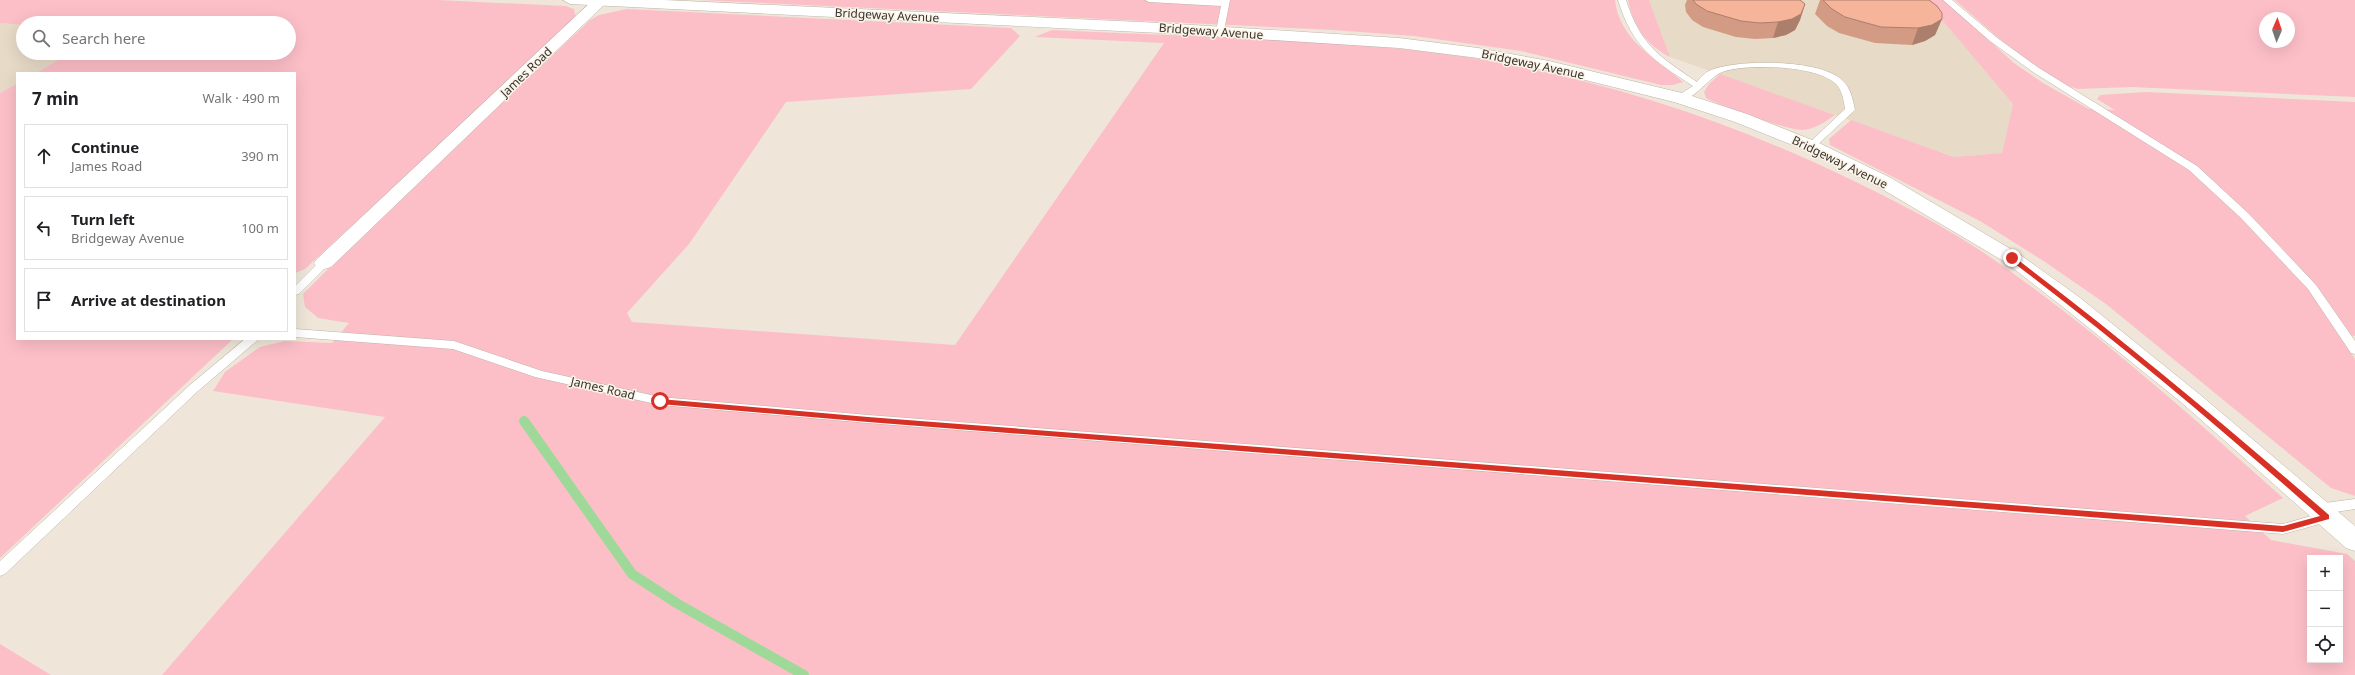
<!DOCTYPE html>
<html lang="en">
<head>
<meta charset="utf-8">
<style>
  :root { --surface:#fff; --page:#f2f2f2; --text:#202124; --muted:#757577; --line:#e0e0e0 }
  body { margin:0; font-family:"Noto Sans",sans-serif; background:var(--page); color:var(--text) }
  .controls { position:absolute; right:12px; bottom:12px; display:grid; overflow:hidden; border-radius:0px; box-shadow:0 4px 16px #0002 }
  .controls button { width:36px; height:36px; display:grid; place-items:center; padding:0; border:0; border-bottom:1px solid var(--line); background:var(--surface); color:var(--text); font:20px sans-serif }
  .compass { position:absolute; left:2259px; top:12px; width:36px; height:36px; border-radius:50%; background:var(--surface); box-shadow:0 4px 16px #0002; rotate:2deg }
  .stop { position:absolute; width:12px; height:12px; margin:-9px; border:3px solid #d93025; border-radius:50%; background:#fff }
  .stop.end { background:#d93025; border-color:#fff; box-shadow:0 1px 4px #0008 }
  .list { margin:0; padding:0; list-style:none }
  h2 { display:flex; justify-content:space-between; align-items:center; height:52px; margin:0; padding:0 16px; font-size:17px }
  h2 small { font-size:13px; font-weight:400; color:var(--muted) }
  .list li { display:grid; grid-template-columns:26px 1fr auto; gap:12px; align-items:center; box-sizing:border-box; height:64px; margin:0 8px 8px; padding:0 8px; border:1px solid var(--line); border-radius:0px }
  .list b { display:block; font-size:15px; white-space:nowrap }
  .list p { margin:0; font-size:13px; white-space:nowrap; color:var(--muted) }
  .list em { font-size:13px; font-style:normal; color:var(--muted) }
  .icon { flex:none; width:22px; height:22px; fill:none; stroke:currentColor; stroke-width:2; stroke-linecap:round; stroke-linejoin:round }
  .map { position:relative; flex:none; width:2355px; height:675px; overflow:hidden }
  .search { position:absolute; background:var(--surface); box-shadow:0 4px 16px #0002; left:16px; top:16px; width:280px; height:44px; display:flex; align-items:center; gap:10px; box-sizing:border-box; padding:0 14px; border-radius:22px; color:var(--muted); font-size:15px }
  .panel { position:absolute; background:var(--surface); box-shadow:0 4px 16px #0002; left:16px; top:72px; width:280px; height:268px; border-radius:0px }
  .map>svg:first-child { display:block }
</style>
</head>
<body>
<div class="map">
<svg width="2355" height="675" viewBox="0 0 2355 675">
  <rect width="100%" height="100%" fill="#efe6d9"/>
  <g fill="#e7dac7">
    <polygon points="1649,0 1925,0 2013,104 2002,153 1955,157 1670,57"/>
    <polygon points="0,23 23,25 23,53 66,53 67,55 36,73 17,73 17,84 0,93"/>
  </g>
  <g fill="#fcbfc8" fill-rule="evenodd">
    <polygon points="0,0 438,0 566,6 574,9 576,18 305,269 295,273 295,73 36,73 67,55 66,53 289,53 289,23 23,23 23,25 0,23"/>
    <path d="M701 0H1615C1619 40 1656 58 1683 82L1673 85H1661L1521 51 1414 36 1333 30Z"/>
    <path d="M1628 0H1649L1670 57C1646 45 1634 27 1628 0Z"/>
    <polygon points="1925,0 1945,0 2014,63 2043,83 2089,109 2115,110 2097,99 2100,95 2146,92 2355,102 2355,336 2339,334 2355,359 2355,496 2331,488 2106,304 2045,262 1980,221 1830,145 1829,139 1851,120 1954,157 2002,153 2013,104"/>
    <path d="M1955 0H2355V97L2131 87 2078 89 2061 84 2021 58ZM2265 18H2289V42H2265Z"/>
    <path d="M627 9 1011 28 1020 36 971 89 786 102 689 244 627 313 632 322 955 345 1164 43 1035 37 1052 30C1172 36 1294 38 1413 50 1568 67 1717 114 1856 182 1901 204 1946 227 1987 255 2092 327 2188 413 2283 498L2245 516 2271 540 2347 554 2355 561V675H162L385 417 213 391 225 372 260 347 285 341 332 343 349 323 318 318 305 307 303 294 374 223 590 20 599 15ZM2310 558H2340V660H2310Z"/>
    <path d="M1720 74 1835 115C1826 121 1814 130 1802 130 1787 130 1720 106 1706 98L1704 92 1709 84Z"/>
    <polygon points="17,84 17,339 233,339 0,558 0,93"/>
    <polygon points="0,644 51,675 0,675"/>
  </g>
  <g fill="none" stroke-linecap="round" stroke-linejoin="round">
    <polyline stroke="#9ed999" stroke-width="10" points="524,421 632,574 678,604 804,675"/>
    <defs>
      <g id="service">
        <polygon points="1145,0 1230,0 1224,31 1220,34 1216,31 1221,6 1149,2"/>
        <path d="M1618 0H1626C1641 46 1659 56 1697 82 1701 77 1705 72 1711 70 1738 59 1820 59 1842 80 1850 87 1853 99 1855 110L1814 148 1811 149 1806 146 1808 144 1845 109C1844 101 1842 90 1836 84 1817 65 1750 64 1725 71 1709 75 1693 104 1677 100V96L1693 86C1653 60 1633 48 1618 0Z"/>
        <polygon points="1943,0 1952,0 1996,37 2039,68 2197,166 2249,214 2316,285 2355,341 2355,354 2351,353 2308,289 2241,218 2189,170 2033,72 1990,41"/>
        <polygon points="324,260 330,263 299,294 295,295 295,286 320,261"/>
        <polygon points="295,329 454,341 542,371 660,397 868,415 2283,524 2318,514 2312,513 2310,509 2312,505 2317,504 2355,499 2355,509 2329,513 2333,517 2331,521 2283,534 868,423 660,405 535,377 453,349 295,337"/>
        <polygon points="245,339 259,339 198,391 5,574 0,576 0,561 190,385"/>
      </g>
      <polygon id="minor" points="593,0 608,1 331,267 324,269 317,267 314,263 317,259"/>
      <polygon id="tertiary" points="563,0 664,0 1161,23 1399,38 1478,48 1549,61 1686,94 1747,114 1817,142 1891,178 2019,254 2079,297 2198,393 2355,526 2355,551 2346,548 2182,403 2063,307 2005,262 1877,186 1805,150 1735,122 1674,102 1549,71 1478,58 1399,48 1161,33 570,4"/>
    </defs>
    <use href="#service" stroke="#bdb4a8" stroke-width="1"/>
    <use href="#minor" stroke="#bdb4a8" stroke-width="1"/>
    <use href="#tertiary" stroke="#bdb4a8" stroke-width="1"/>
    <use href="#service" fill="#fff" fill-rule="evenodd"/>
    <use href="#minor" fill="#fff" fill-rule="evenodd"/>
    <use href="#tertiary" fill="#fff" fill-rule="evenodd"/>
  </g>
  <g fill="#d49b84">
    <polygon points="1687,0 1800,0 1805,4 1800,20 1795,30 1786,35 1773,38 1755,39 1736,37 1703,27 1692,20 1686,12 1685,5"/>
    <polygon points="1820,0 1929,0 1942,19 1935,35 1925,41 1912,45 1875,43 1839,33 1827,26 1815,14"/>
  </g>
  <g fill="#ac7e6c">
    <polygon points="1805,4 1800,20 1795,30 1786,35 1773,38 1778,22"/>
    <polygon points="1942,19 1935,35 1925,41 1912,45 1918,28"/>
  </g>
  <g fill="#f6b49a" stroke="#ac7e6c">
    <polygon points="1693,0 1800,0 1805,4 1801,14 1792,19 1778,22 1760,23 1741,21 1707,11 1696,4"/>
    <polygon points="1823,0 1929,0 1937,6 1942,13 1942,19 1932,25 1918,28 1881,27 1845,17 1832,9"/>
  </g>
  <path fill="#d93025" d="M2010 257H2014C2123 339 2226 426 2329 515V519L2283 532 868 422 660 404 657 401 660 399 868 417 2283 526 2320 516C2219 427 2117 341 2010 260Z"/>
  <g text-anchor="middle" dominant-baseline="central" stroke-width="3" stroke-linejoin="round" paint-order="stroke">
    <g font-size="12" fill="#383430" stroke="#fcf3e7">
      <text transform="translate(887 15) rotate(3)">Bridgeway Avenue</text>
      <text transform="translate(1211 31) rotate(4)">Bridgeway Avenue</text>
      <text transform="translate(1533 64) rotate(12)">Bridgeway Avenue</text>
      <text transform="translate(526 72) rotate(-44)">James Road</text>
      <text transform="translate(1840 162) rotate(26)">Bridgeway Avenue</text>
      <text transform="translate(603 388) rotate(13)">James Road</text>
    </g>
  </g>
</svg>
<div class="controls">
<button>+</button>
<button>−</button>
<button><svg class="icon" aria-label="locate" viewBox="0 0 24 24"><circle cx="12" cy="12" r="6"/><path d="M12 2v4M12 18v4M2 12h4M18 12h4"/></svg></button>
</div>
<svg class="compass" viewBox="-18 -18 36 36"><path d="M0-13l5 13h-10z" fill="#e53935"/><path d="M0 13l5-13h-10z" fill="#757577"/></svg>
<div class="stop" style="left:660px;top:401px"></div>
<div class="stop end" style="left:2012px;top:258px"></div>
<div class="search"><svg class="icon" aria-label="search" viewBox="0 0 24 24"><circle cx="10" cy="10" r="6"/><path d="M15 15l6 6"/></svg>Search here</div>
<section class="panel">
<h2>7 min<small>Walk · 490 m</small></h2>
<ul class="list">
<li><svg class="icon" aria-label="ahead" viewBox="0 0 24 24"><path d="M12 20V5M6 11l6-6 6 6"/></svg><div><b>Continue</b><p>James Road</p></div><em>390 m</em></li>
<li><svg class="icon" aria-label="left" viewBox="0 0 24 24"><path d="M17 20v-9H6M10 6l-5 5 5 5"/></svg><div><b>Turn left</b><p>Bridgeway Avenue</p></div><em>100 m</em></li>
<li><svg class="icon" aria-label="arrive" viewBox="0 0 24 24"><path d="M6 21V4h12l-3 4 3 4H6"/></svg><div><b>Arrive at destination</b></div></li>
</ul>
</section>
</div>
</body>
</html>
